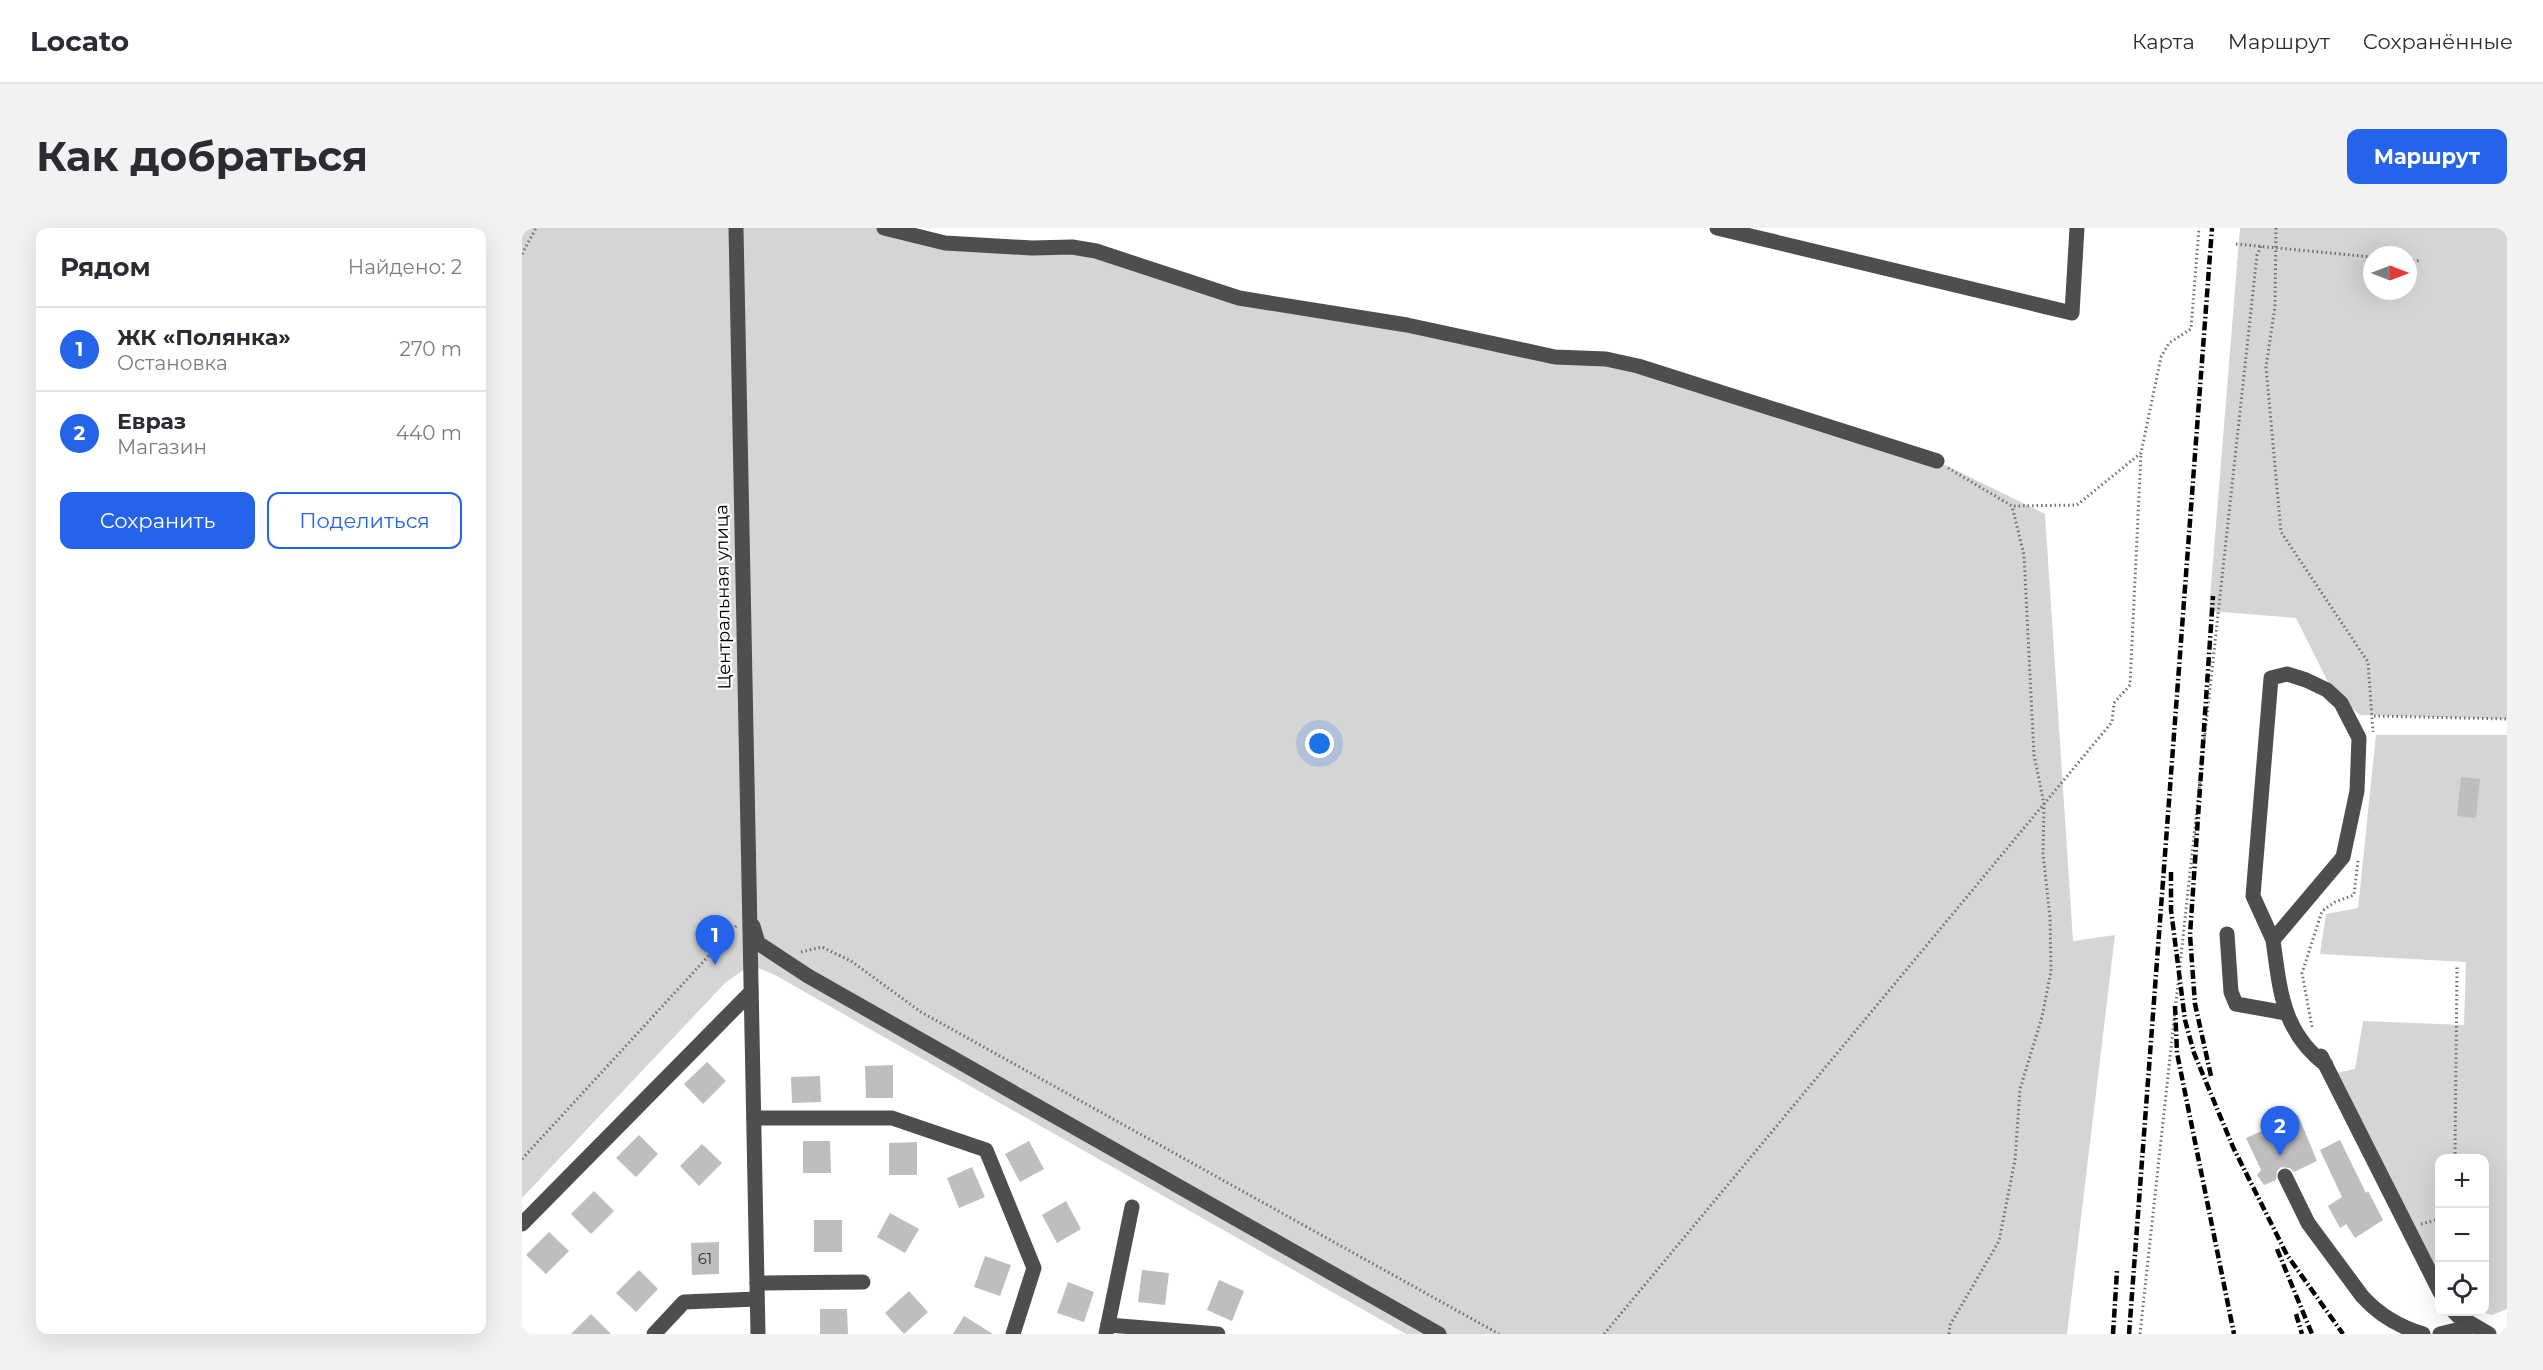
<!DOCTYPE html>
<html lang="ru">
<head>
<meta charset="utf-8">
<style>
  :root { --surface:#fff; --page:#f2f2f3; --text:#2b2b33; --muted:#7c7c81; --line:#e1e1e2; --accent:#2563eb }
  body { margin:0; font-family:Montserrat,sans-serif; background:var(--page); color:var(--text) }
  .controls { position:absolute; right:18px; bottom:18px; display:grid; overflow:hidden; border-radius:12px; box-shadow:0 6px 24px #0002 }
  .controls button { width:54px; height:54px; display:grid; place-items:center; padding:0; border:0; border-bottom:2px solid var(--line); background:var(--surface); color:var(--text); font:30px sans-serif }
  .compass { position:absolute; left:1841px; top:18px; width:54px; height:54px; border-radius:50%; background:var(--surface); box-shadow:0 6px 24px #0002; rotate:90deg }
  .you { position:absolute; left:798px; top:516px; width:21px; height:21px; margin:-15px; border:4px solid #fff; border-radius:50%; background:#1a73e8; box-shadow:0 0 0 9px #1a73e833 }
  .badge { display:grid; place-items:center; width:39px; height:39px; border-radius:50%; background:var(--accent); color:#fff; font-size:20px; font-weight:700 }
  .pin { position:absolute; translate:-50% -50px; filter:drop-shadow(0 2px 3px #0008) }
  .pin::after { content:''; position:absolute; top:32px; width:21px; height:18px; background:inherit; clip-path:polygon(0 0,100% 0,50% 100%) }
  .list { margin:0; padding:0; list-style:none }
  h2 { display:flex; justify-content:space-between; align-items:center; height:78px; margin:0; padding:0 24px; font-size:26px }
  h2 small { font-size:20px; font-weight:400; color:var(--muted) }
  .list li { display:grid; grid-template-columns:39px 1fr auto; gap:18px; align-items:center; box-sizing:border-box; height:84px; padding:0 24px; border-top:2px solid var(--line) }
  .list b { display:block; font-size:22px; white-space:nowrap }
  .list p { margin:0; font-size:20px; white-space:nowrap; color:var(--muted) }
  .list em { font-size:20px; font-style:normal; color:var(--muted) }
  .actions { display:flex; gap:12px; padding:18px 24px }
  .actions a { flex:1; padding:14px 0; border:2px solid var(--accent); border-radius:12px; text-align:center; font-size:21px; color:var(--accent) }
  .actions .main { background:var(--accent); color:#fff }
  .icon { flex:none; width:33px; height:33px; fill:none; stroke:currentColor; stroke-width:2; stroke-linecap:round; stroke-linejoin:round }
  .map { position:relative; flex:none; width:1985px; height:1106px; overflow:hidden; border-radius:12px }
  header { display:flex; align-items:center; gap:36px; box-sizing:border-box; height:84px; padding:0 30px; background:var(--surface); border-bottom:2px solid var(--line) }
  header strong { font-size:28px }
  nav { display:flex; gap:33px; margin-inline-start:auto; font-size:21px }
  .intro { display:flex; align-items:center; justify-content:space-between; box-sizing:border-box; height:144px; padding:0 36px }
  h1 { margin:0; font-size:42px }
  .button { padding:15px 27px; border-radius:12px; background:var(--accent); color:#fff; font-size:21px; font-weight:700 }
  main { display:flex; gap:36px; padding:0 36px }
  aside { flex:1; background:var(--surface); border-radius:12px; box-shadow:0 6px 24px #0002 }
  .map>svg:first-child { display:block }
</style>
</head>
<body>
<header>
<strong>Locato</strong>
<nav><a>Карта</a><a>Маршрут</a><a>Сохранённые</a></nav>
</header>
<div class="intro"><h1>Как добраться</h1><a class="button">Маршрут</a></div>
<main>
<aside>
<h2>Рядом<small>Найдено: 2</small></h2>
<ul class="list">
<li><span class="badge">1</span><div><b>ЖК «Полянка»</b><p>Остановка</p></div><em>270 m</em></li>
<li><span class="badge">2</span><div><b>Евраз</b><p>Магазин</p></div><em>440 m</em></li>
</ul>
<div class="actions"><a class="main">Сохранить</a><a>Поделиться</a></div>
</aside>
<div class="map">
<svg width="1985" height="1106" viewBox="0 0 1985 1106">
  <rect width="100%" height="100%" fill="#fff"/>
  <g fill="#d5d5d5" fill-rule="evenodd">
    <polygon points="0,0 362,0 423,15 550,19 717,70 1084,131 1415,233 1523,286 1551,713 1593,707 1545,1106 884,1106 253,747 228,737 203,755 0,970"/>
    <path d="M1718 0H1985V491L1838 487 1811 464 1774 390 1687 383ZM1850 27H1886V63H1850Z"/>
    <polygon points="1854,507 1985,507 1985,1081 1970,1087 1959,1084 1962,1084 1962,930 1918,930 1917,1058 1814,845 1833,841 1841,793 1942,797 1944,734 1798,726 1804,686 1836,680"/>
  </g>
  <g fill="#bebebe">
    <polygon points="1939,549 1958,551 1954,590 1935,588"/>
    <polygon points="185,834 204,853 181,876 162,856"/>
    <polygon points="371,837 371,870 344,870 343,838"/>
    <polygon points="298,848 299,874 270,875 269,849"/>
    <polygon points="1776,887 1795,933 1772,944 1768,940 1759,939 1755,943 1754,952 1742,957 1735,947 1739,942 1724,910"/>
    <polygon points="117,907 136,926 114,949 94,930"/>
    <polygon points="1818,912 1844,965 1846,963 1861,992 1833,1010 1824,996 1818,1000 1806,978 1820,969 1798,922"/>
    <polygon points="281,913 308,913 309,945 281,945"/>
    <polygon points="507,913 522,941 498,954 483,926"/>
    <polygon points="395,914 395,947 367,947 367,915"/>
    <polygon points="180,916 200,935 177,958 158,938"/>
    <polygon points="450,939 463,969 437,980 425,950"/>
    <polygon points="72,963 92,983 69,1006 49,986"/>
    <polygon points="544,973 559,1001 535,1015 520,987"/>
    <polygon points="368,985 397,1001 383,1025 355,1009"/>
    <rect x="292" y="992" width="28" height="32"/>
    <polygon points="27,1004 47,1023 24,1046 4,1027"/>
    <polygon points="197,1014 197,1046 170,1047 169,1015"/>
    <polygon points="463,1028 489,1037 478,1068 452,1059"/>
    <polygon points="117,1042 136,1061 114,1084 94,1065"/>
    <polygon points="620,1042 647,1045 643,1077 616,1074"/>
    <polygon points="697,1052 722,1063 710,1093 685,1082"/>
    <polygon points="546,1054 572,1064 562,1094 535,1085"/>
    <polygon points="387,1063 406,1084 382,1106 363,1085"/>
    <polygon points="298,1081 325,1081 326,1106 298,1106"/>
    <polygon points="69,1086 89,1106 49,1106"/>
    <polygon points="442,1088 471,1106 431,1106"/>
  </g>
  <g fill="none" stroke-linecap="round" stroke-linejoin="round">
    <g stroke="#707070" stroke-width="3" stroke-dasharray="1.5 3" stroke-linecap="butt">
      <polyline points="1754,0 1753,78 1744,139 1759,304 1846,434 1851,504"/>
      <polyline points="1714,16 1850,29"/>
      <polyline points="0,26 14,0"/>
      <polyline points="1886,32 1899,33"/>
      <polyline points="1426,240 1490,278 1555,277 1619,225 1639,129 1647,115 1669,101 1677,0"/>
      <polyline points="1852,488 1985,491"/>
      <polyline points="279,724 300,719 329,733 399,784 977,1106"/>
      <polyline points="1790,799 1780,745 1800,683 1813,674 1832,667 1836,633"/>
      <polyline points="1933,930 1935,738"/>
      <polyline points="0,931 214,698"/>
      <polyline points="1899,996 1918,991"/>
      <polyline points="1082,1106 1590,494 1592,475 1608,457 1619,225"/>
      <polyline points="1427,1106 1428,1097 1477,1013 1493,932 1498,861 1520,789 1529,743 1528,689 1521,626 1522,576 1512,527 1502,327 1490,278"/>
      <polyline points="1618,1106 1735,27 1739,18"/>
    </g>
    <g stroke="#4e4e4e" stroke-width="15">
      <polyline points="214,0 236,1106"/>
      <polyline points="362,0 423,15 510,20 550,19 574,23 717,70 885,97 1033,129 1084,131 1116,138 1415,233"/>
      <polyline points="1195,0 1550,85 1555,0"/>
      <polyline points="231,698 236,715 286,748 917,1106"/>
      <polyline points="1705,706 1709,764 1714,776 1764,785"/>
      <path d="M1751 712 1731 668 1749 450 1765 446 1784 452 1805 462 1819 475 1837 510 1835 563 1821 629 1751 712C1758 762 1760 804 1804 837"/>
      <polyline points="1799,828 1918,1064"/>
      <polyline points="232,890 370,890 464,922 512,1040 491,1106"/>
      <path d="M1763 948 1786 995 1840 1068C1856 1086 1878 1099 1901 1106"/>
      <polyline points="0,996 229,764"/>
      <polyline points="235,1055 341,1054"/>
      <polyline points="1932,1084 1936,1088 1967,1106"/>
      <polyline points="586,1097 696,1106"/>
      <polyline points="132,1106 162,1074 235,1071"/>
      <polyline points="584,1106 610,979"/>
      <polyline points="1918,1106 1951,1098"/>
    </g>
    <g stroke="#000" stroke-width="4.5" stroke-dasharray="9 3 1.5 3" stroke-linecap="butt">
      <polyline points="1649,644 1649,682 1663,792 1672,825 1711,919 1765,1027 1821,1106"/>
      <polyline points="1653,778 1655,825 1712,1106"/>
      <polyline points="1689,848 1673,776 1668,707 1691,368"/>
      <polyline points="1755,1021 1790,1106"/>
      <polyline points="1774,1086 1780,1106"/>
      <polyline points="1591,1106 1595,1043"/>
      <polyline points="1607,1106 1690,0"/>
    </g>
  </g>
  <g text-anchor="middle" dominant-baseline="central" stroke-width="4.5" stroke-linejoin="round" paint-order="stroke">
    <g font-size="15" fill="#303030">
      <text x="183" y="1030">61</text>
    </g>
    <g font-size="18" fill="#000" stroke="#fff">
      <text transform="translate(201 369) rotate(-91)">Центральная улица</text>
    </g>
  </g>
</svg>
<div class="controls">
<button>+</button>
<button>−</button>
<button><svg class="icon" aria-label="locate" viewBox="0 0 24 24"><circle cx="12" cy="12" r="6"/><path d="M12 2v4M12 18v4M2 12h4M18 12h4"/></svg></button>
</div>
<svg class="compass" viewBox="-18 -18 36 36"><path d="M0-13l5 13h-10z" fill="#e53935"/><path d="M0 13l5-13h-10z" fill="#7c7c81"/></svg>
<div class="you"></div>
<div class="pin badge" style="left:193px;top:737px">1</div>
<div class="pin badge" style="left:1758px;top:928px">2</div>
</div>
</main>
</body>
</html>
